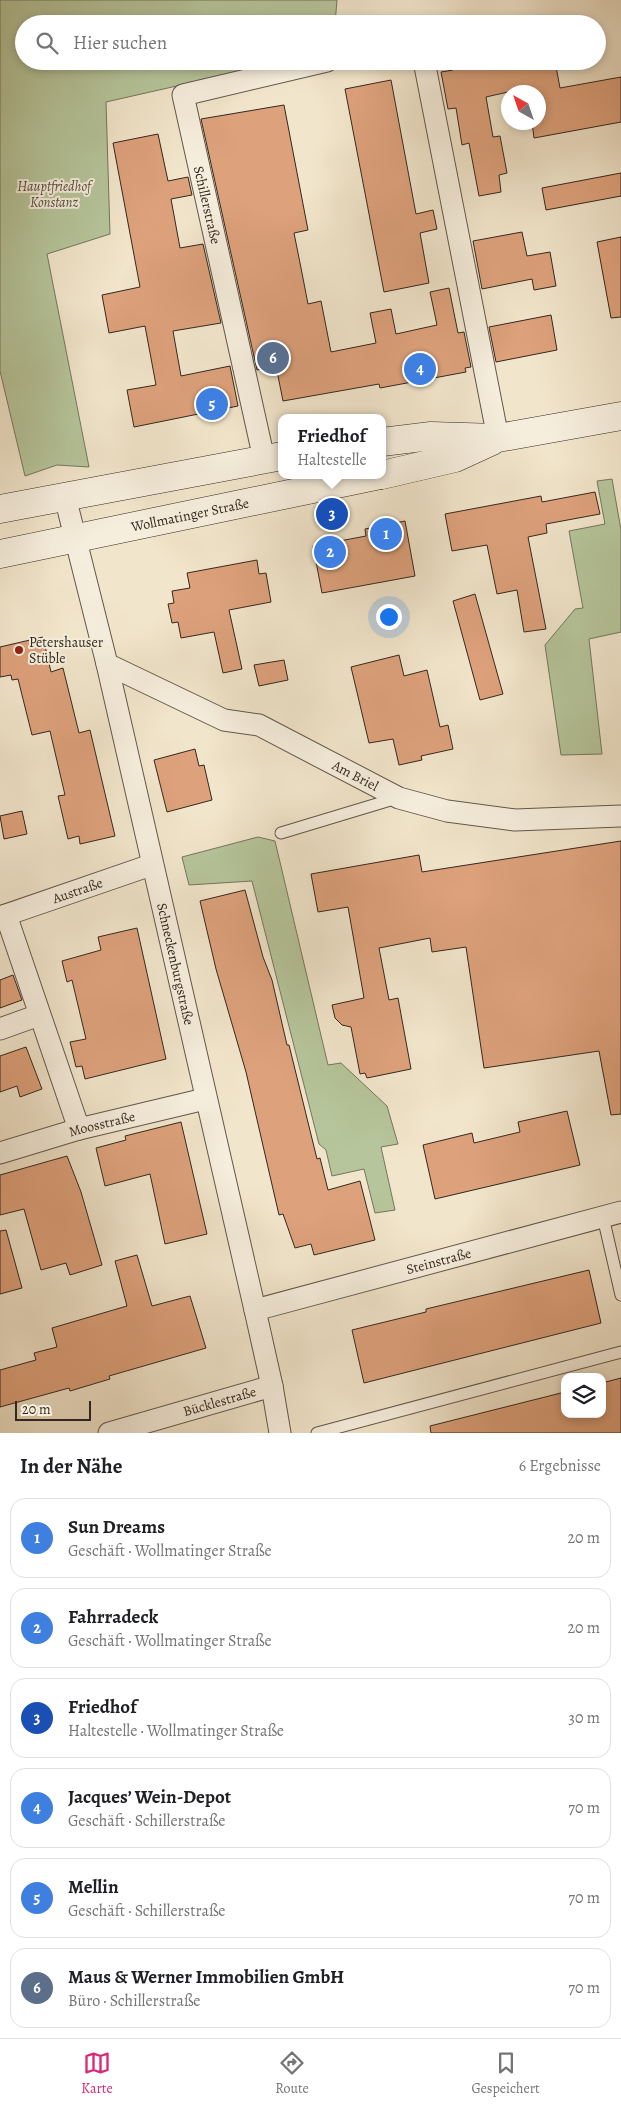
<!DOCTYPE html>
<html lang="de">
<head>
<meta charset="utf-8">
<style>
  :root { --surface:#fff; --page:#f2f2f2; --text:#202124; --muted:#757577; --line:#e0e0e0; --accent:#db2777 }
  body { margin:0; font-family:Alegreya,serif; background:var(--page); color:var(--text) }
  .controls { position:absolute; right:15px; bottom:15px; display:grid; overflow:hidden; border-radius:10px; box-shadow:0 2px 8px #0003 }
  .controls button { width:45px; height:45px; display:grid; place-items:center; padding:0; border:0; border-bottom:1px solid var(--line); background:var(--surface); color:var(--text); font:25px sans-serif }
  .compass { position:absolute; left:501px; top:85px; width:45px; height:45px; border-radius:50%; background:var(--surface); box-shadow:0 2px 8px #0003; rotate:320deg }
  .scale { position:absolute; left:15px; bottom:12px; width:76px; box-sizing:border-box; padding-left:5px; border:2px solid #332820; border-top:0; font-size:14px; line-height:18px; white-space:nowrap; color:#332820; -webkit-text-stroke:4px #f6eedd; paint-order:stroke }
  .you { position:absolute; left:388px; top:616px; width:18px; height:18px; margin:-12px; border:4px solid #fff; border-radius:50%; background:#1a73e8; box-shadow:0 0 0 8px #1a73e833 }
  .badge { display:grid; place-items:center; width:32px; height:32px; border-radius:50%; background:var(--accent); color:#fff; font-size:16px; font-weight:700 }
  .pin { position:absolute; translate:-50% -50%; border:2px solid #fff; box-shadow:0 1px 5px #0006 }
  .popup { position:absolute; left:278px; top:414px; width:108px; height:65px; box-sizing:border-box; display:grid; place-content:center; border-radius:10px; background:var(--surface); filter:drop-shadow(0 1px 4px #0005); font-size:16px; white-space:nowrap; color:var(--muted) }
  .popup b { font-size:19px; color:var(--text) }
  .popup::after { content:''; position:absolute; left:50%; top:100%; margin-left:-10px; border:10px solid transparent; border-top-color:var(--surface) }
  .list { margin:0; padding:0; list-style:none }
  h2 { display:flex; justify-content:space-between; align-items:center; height:65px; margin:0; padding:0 20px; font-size:21px }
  h2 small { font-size:16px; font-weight:400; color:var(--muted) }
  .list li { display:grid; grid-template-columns:32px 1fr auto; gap:15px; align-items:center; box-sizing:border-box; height:80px; margin:0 10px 10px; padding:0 10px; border:1px solid var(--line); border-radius:15px }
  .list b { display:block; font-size:19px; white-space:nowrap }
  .list p { margin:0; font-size:16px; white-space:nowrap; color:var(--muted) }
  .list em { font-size:16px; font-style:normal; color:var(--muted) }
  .icon { flex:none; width:28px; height:28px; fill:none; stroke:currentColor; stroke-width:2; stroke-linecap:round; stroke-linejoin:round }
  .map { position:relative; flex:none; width:621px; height:1433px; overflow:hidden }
  .search { position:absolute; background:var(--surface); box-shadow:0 2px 8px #0003; left:15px; right:15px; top:15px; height:55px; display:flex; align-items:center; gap:12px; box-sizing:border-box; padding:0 18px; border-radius:28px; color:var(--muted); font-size:19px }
  .sheet { height:605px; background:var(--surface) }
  nav { display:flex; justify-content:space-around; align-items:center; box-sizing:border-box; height:70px; border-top:1px solid var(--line); background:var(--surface); font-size:14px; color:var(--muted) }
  nav a { display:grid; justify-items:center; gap:2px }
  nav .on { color:var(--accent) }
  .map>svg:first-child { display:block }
</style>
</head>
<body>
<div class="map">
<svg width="621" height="1433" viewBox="0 0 621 1433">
  <rect width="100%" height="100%" fill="#f1e5cb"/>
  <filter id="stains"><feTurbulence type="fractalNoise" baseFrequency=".004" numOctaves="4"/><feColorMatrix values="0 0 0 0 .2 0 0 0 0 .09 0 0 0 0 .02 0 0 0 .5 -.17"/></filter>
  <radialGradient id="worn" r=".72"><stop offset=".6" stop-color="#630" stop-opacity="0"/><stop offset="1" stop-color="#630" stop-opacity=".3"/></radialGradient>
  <g fill="#b6c59b" stroke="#74765e">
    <polygon points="0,0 337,0 335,24 24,24 24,61 287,61 106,102 110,234 47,254 89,467 57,465 25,476 0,371"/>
    <polygon points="612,479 621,530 621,632 589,639 602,754 561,755 545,645 575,609 583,608 569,531 605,524 597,481"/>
    <polygon points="258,837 275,841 328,1065 341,1063 387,1106 398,1144 381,1147 395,1210 375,1213 364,1169 332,1176 326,1150 319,1144 252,881 189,885 182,857"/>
  </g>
  <g fill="#dda17b" stroke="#332820">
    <polygon points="451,61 555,61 560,88 621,77 621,122 534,138 532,122 538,122 538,92 508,92 486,97 493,137 500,136 507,173 499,175 501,192 479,196 469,143 462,145 456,108 448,109 441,72 453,70"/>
    <polygon points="391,80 416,214 433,210 437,229 420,233 429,283 384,292 345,89"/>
    <polygon points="284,105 308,230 294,233 301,268 308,304 321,301 331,352 376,343 370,313 391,309 396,334 437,325 430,292 449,288 458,333 464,332 471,367 465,368 466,372 380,388 379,384 283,401 276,366 257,370 201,119"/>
    <polygon points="158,134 168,181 188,177 192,195 171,199 180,248 203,244 221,323 173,331 181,376 230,366 238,406 134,427 127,390 156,385 145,326 109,333 102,295 140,287 113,143"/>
    <polygon points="621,173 621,196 546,210 542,188"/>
    <polygon points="522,232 527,256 550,252 556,286 534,290 532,279 482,289 473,241"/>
    <polygon points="621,237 621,317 611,318 597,242"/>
    <polygon points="551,315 557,350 496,362 489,327"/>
    <polygon points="595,492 600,514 546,524 547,533 528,537 546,629 524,632 517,590 497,594 487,545 452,551 445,514 541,496 542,502"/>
    <polygon points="405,521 415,576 322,593 313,546 366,536 365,529"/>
    <polygon points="257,560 259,574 266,573 271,602 229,610 242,669 223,673 214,632 181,638 178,622 172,623 168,604 174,603 172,591 190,588 187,573"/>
    <polygon points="475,594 503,694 480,700 453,601"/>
    <polygon points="43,637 51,672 63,668 79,733 90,730 115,836 80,844 79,836 68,839 58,796 65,795 50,731 32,735 18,679 12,680 11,675 0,677 0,647"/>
    <polygon points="399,655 404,676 427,670 440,727 448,725 453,749 421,756 422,760 399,765 393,739 369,743 351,667"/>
    <polygon points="284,660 288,680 259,686 254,665"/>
    <polygon points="195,749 199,766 204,765 212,800 167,812 154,760"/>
    <polygon points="22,811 27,834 4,839 0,816"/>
    <polygon points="621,841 621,1114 611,1115 599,1051 484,1068 466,947 432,952 430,938 379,948 389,1000 398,998 411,1069 367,1078 365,1073 360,1074 351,1027 342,1025 335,1018 332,1005 364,998 348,907 318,912 311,874 419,855 422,872"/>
    <polygon points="245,890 263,957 272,980 287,1045 289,1045 317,1159 320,1158 328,1190 360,1181 375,1240 314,1255 311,1244 295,1248 283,1214 279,1215 246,1072 216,969 200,901"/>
    <polygon points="137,928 166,1059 85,1079 82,1066 76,1067 70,1042 86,1039 72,980 67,982 62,961 101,950 98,937"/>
    <polygon points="13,975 22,1000 0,1008 0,980"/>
    <polygon points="26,1047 42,1089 20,1097 17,1086 0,1092 0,1056"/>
    <polygon points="567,1111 580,1165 435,1199 423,1145 472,1133 474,1143 520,1132 518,1122"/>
    <polygon points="181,1122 207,1234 165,1244 150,1174 105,1186 96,1148 126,1140 125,1136"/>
    <polygon points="67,1156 81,1192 102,1265 70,1275 66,1263 41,1270 24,1209 0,1215 0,1175"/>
    <polygon points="6,1230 22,1288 0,1294 0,1231"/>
    <polygon points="137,1255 152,1306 190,1296 206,1348 109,1376 110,1379 70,1391 69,1388 0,1407 0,1370 36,1360 34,1353 57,1347 52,1328 127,1306 115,1261"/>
    <polygon points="589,1270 601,1323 364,1383 352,1330 426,1312 426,1309"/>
    <polygon points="621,1378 621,1433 431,1433 430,1426 565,1392 565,1414 602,1414 602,1383"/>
  </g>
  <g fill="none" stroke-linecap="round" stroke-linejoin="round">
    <defs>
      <g id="lane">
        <polyline points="281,833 397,798"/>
        <polyline points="603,1217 621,1295"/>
        <polyline points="317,1433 621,1352"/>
      </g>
      <g id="street">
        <polyline points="424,61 498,438"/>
        <polyline points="264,459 183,95 327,61"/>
        <path id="s1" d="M65 497 107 664 255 1310 272 1386 280 1433"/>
        <path id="s2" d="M107 664 224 720 259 725 399 798 447 811 515 820 621 816"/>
        <polyline points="6,915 79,1129"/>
        <path id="s3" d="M0 917 151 865"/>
        <polyline points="0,1029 39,1015"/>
        <path id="s4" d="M0 1153 79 1129 205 1099"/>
        <path id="s5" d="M255 1310 621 1212"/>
        <path id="s6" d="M109 1433 272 1386"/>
      </g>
      <g id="secondary">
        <polyline points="382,442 431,436 498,438 621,416"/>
        <polyline points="382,475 455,458 492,441"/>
        <polyline points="0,509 282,456"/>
        <path id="s7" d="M0 554 380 475"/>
      </g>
    </defs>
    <use href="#lane" stroke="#62574b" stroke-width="13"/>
    <use href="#street" stroke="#62574b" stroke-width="23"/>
    <use href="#secondary" stroke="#332820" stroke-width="29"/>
    <use href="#lane" stroke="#f6eedd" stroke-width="11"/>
    <use href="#street" stroke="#f6eedd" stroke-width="21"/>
    <use href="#secondary" stroke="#f6eedd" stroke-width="28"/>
  </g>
  <circle fill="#8f2418" stroke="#f6eedd" stroke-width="2" cx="19" cy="650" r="5"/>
  <g text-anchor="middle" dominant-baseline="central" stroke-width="4" stroke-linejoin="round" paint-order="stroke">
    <g font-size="14" font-style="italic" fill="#544f3f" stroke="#f6eedd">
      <text x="54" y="186">Hauptfriedhof<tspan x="54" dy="16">Konstanz</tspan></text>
    </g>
    <g font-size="14" fill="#332820" stroke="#f6eedd">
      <text transform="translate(207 205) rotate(77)">Schillerstraße</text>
      <text stroke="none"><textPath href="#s7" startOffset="194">Wollmatinger Straße</textPath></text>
      <text stroke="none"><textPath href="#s2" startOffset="274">Am Briel</textPath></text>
      <text stroke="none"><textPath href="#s3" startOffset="82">Austraße</textPath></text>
      <text stroke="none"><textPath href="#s1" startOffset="480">Schneckenburgstraße</textPath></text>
      <text stroke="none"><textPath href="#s4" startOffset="106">Moosstraße</textPath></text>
      <text stroke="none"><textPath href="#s5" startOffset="190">Steinstraße</textPath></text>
      <text stroke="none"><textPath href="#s6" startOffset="115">Bücklestraße</textPath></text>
    </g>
    <g font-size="14" fill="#332820" stroke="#f6eedd" text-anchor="start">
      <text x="29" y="642">Petershauser<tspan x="29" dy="16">Stüble</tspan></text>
    </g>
  </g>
  <rect width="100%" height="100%" filter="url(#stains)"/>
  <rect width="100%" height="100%" fill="url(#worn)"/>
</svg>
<div class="controls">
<button><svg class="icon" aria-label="layers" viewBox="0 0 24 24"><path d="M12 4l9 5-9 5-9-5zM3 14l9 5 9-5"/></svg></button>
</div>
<svg class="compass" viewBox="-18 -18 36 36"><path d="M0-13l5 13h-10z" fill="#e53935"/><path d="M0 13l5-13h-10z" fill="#757577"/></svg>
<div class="scale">20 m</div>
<div class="you"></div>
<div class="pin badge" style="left:386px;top:534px;background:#3f7fe0">1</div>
<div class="pin badge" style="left:330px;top:552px;background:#3f7fe0">2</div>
<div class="pin badge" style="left:332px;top:514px;background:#1a4fb4">3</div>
<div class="popup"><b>Friedhof</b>Haltestelle</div>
<div class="pin badge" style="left:420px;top:369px;background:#3f7fe0">4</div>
<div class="pin badge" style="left:212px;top:404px;background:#3f7fe0">5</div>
<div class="pin badge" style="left:273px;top:358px;background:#5c6f8a">6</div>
<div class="search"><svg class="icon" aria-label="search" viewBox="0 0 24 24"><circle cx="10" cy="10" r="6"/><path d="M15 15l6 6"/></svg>Hier suchen</div>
</div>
<section class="sheet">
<h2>In der Nähe<small>6 Ergebnisse</small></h2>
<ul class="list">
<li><span class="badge" style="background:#3f7fe0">1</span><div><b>Sun Dreams</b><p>Geschäft · Wollmatinger Straße</p></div><em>20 m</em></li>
<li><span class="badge" style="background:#3f7fe0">2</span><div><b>Fahrradeck</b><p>Geschäft · Wollmatinger Straße</p></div><em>20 m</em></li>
<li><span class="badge" style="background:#1a4fb4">3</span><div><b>Friedhof</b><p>Haltestelle · Wollmatinger Straße</p></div><em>30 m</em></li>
<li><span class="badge" style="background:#3f7fe0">4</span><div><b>Jacques’ Wein-Depot</b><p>Geschäft · Schillerstraße</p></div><em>70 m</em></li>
<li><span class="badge" style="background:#3f7fe0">5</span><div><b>Mellin</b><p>Geschäft · Schillerstraße</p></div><em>70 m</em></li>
<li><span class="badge" style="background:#5c6f8a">6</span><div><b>Maus &amp; Werner Immobilien GmbH</b><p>Büro · Schillerstraße</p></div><em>70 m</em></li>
</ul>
</section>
<nav>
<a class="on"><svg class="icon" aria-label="map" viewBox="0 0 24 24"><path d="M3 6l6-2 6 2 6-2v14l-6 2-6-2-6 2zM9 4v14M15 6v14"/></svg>Karte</a>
<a><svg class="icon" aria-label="directions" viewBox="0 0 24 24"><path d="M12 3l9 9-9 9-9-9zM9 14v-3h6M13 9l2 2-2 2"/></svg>Route</a>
<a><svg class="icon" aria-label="saved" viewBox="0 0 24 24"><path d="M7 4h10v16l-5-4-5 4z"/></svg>Gespeichert</a>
</nav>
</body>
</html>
